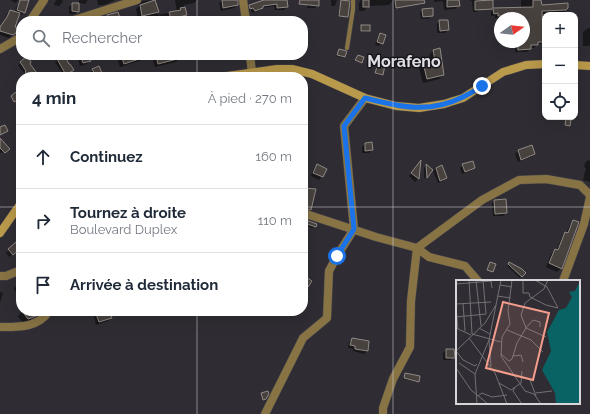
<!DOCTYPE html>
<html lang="fr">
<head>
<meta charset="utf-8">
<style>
  :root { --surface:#fff; --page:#f2f2f3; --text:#1f2937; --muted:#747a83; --line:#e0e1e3 }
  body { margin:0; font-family:Raleway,sans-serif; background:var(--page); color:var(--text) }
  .controls { position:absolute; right:12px; top:12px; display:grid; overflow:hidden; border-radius:8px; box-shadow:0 4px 16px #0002 }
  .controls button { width:36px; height:36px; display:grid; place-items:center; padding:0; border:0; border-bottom:1px solid var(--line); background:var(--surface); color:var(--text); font:20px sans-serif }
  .compass { position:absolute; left:494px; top:12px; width:36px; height:36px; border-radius:50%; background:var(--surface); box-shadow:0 4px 16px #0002; rotate:76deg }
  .stop { position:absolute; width:12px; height:12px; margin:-9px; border:3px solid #1a73e8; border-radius:50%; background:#fff }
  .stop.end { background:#1a73e8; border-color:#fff; box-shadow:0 1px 4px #0008 }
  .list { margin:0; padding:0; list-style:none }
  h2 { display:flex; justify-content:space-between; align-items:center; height:52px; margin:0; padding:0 16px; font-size:17px }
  h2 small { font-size:13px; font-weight:400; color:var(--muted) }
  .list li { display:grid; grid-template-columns:26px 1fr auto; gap:12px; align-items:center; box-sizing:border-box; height:64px; padding:0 16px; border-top:1px solid var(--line) }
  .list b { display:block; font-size:15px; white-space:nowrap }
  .list p { margin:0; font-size:13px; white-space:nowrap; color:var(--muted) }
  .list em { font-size:13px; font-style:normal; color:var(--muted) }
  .icon { flex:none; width:22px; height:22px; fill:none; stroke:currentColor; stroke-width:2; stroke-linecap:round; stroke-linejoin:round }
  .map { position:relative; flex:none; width:590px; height:414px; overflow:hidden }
  .search { position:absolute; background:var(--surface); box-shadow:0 4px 16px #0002; left:16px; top:16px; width:292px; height:44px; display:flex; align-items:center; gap:10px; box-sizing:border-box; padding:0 14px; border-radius:16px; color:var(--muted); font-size:15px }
  .panel { position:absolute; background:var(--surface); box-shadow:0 4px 16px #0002; left:16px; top:72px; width:292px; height:244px; border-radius:16px }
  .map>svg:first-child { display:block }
</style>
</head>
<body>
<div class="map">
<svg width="590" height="414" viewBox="0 0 590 414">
  <rect width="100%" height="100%" fill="#2f2d33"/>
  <g fill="#0007">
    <polygon points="10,0 18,0 16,3"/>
    <polygon points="56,0 63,0 62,3 59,6 54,5"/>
    <polygon points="79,0 88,0 85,4 79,3"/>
    <polygon points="97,0 115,0 104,5 98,5"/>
    <polygon points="154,0 158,15 177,11 175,0 197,0 194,3 184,5 186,14 182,18 171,21 142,21 141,18 138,19 136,9 139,6 139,4 143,1"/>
    <polygon points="223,0 237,0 237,5 234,8 221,11 219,3"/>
    <polygon points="266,0 286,0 287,7 284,10 275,10 274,6 262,8 259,11 252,13 251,10 247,11 247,8 250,6"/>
    <polygon points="308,0 318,0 318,5 315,8 307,8"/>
    <polygon points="331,0 337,0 335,6 331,6"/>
    <polygon points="361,0 393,0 389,5 369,6 364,11 359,11 359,3"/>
    <polygon points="394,0 425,0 394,9"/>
    <polygon points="434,0 458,0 459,5 455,9 444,10 443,1 434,2"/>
    <polygon points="469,0 479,0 480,9 477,12 473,12 472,1"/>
    <polygon points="521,0 540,0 541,6 565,10 565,15 545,15 545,24 541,24 544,41 541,44 537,44 534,48 530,48 527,52 515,52 515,42 524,42 524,18 495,18 495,16 491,16 491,12 493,9 521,8"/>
    <polygon points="341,1 347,16 346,17 338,16"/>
    <polygon points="19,4 24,12 21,15 19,14 14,28 15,33 9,38 0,35 0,27 4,21 7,14 10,11 15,12 16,7"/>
    <polygon points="72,4 78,11 75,14 69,14 69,7"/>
    <polygon points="423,10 431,16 428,19 421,19 420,13"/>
    <polygon points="108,16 120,21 105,21 105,19"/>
    <polygon points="440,21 448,30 445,33 437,33 437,24"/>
    <polygon points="361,26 369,30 368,32 360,32"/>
    <polygon points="588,28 590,28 590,46 583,46 583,32"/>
    <polygon points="381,34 382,43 379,46 375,45 378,37"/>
    <polygon points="339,50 345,52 343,58 336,56"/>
    <polygon points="433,51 443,75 439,79 423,83 419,68 424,63 431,62 429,55"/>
    <polygon points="77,55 88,55 90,61 87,64 80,66"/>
    <polygon points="120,55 179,55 180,58 176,62 155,67 152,57 120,67 117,57"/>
    <polygon points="27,58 28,64 39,77 27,77 18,65"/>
    <polygon points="380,59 382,74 381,76 375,74"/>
    <polygon points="57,60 70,73 64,76 55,62"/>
    <polygon points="93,70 101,73 96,77 92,77 90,73"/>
    <polygon points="0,140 7,151 0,153"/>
    <polygon points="365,144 372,150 369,153 362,153 362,147"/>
    <polygon points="518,151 534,154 531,157 518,162 515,154"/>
    <polygon points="588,160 590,161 590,182 583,180 586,168 584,167 585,163"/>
    <polygon points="420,162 418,179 415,182 409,176"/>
    <polygon points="317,165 326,169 319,180 311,176 314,168"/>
    <polygon points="426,165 432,170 424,179 424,168"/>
    <polygon points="463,165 474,168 471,171 462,174 460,168"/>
    <polygon points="436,168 446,178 443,181 438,183 433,171"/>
    <polygon points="305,190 310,209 308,212 303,210 303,191"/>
    <polygon points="495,200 506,213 503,216 493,216 492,203"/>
    <polygon points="303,220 315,226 313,228 303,225"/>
    <polygon points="574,221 561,268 557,272 546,267 551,254 555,250 556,251 562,237 566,233 570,225"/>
    <polygon points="16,243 17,251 9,257 6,253"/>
    <polygon points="510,264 524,273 520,278 507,266"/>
    <polygon points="21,284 21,289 15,292 14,288"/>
    <polygon points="0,292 3,293 0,303"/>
    <polygon points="23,311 40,311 30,320 23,323 18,316"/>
    <polygon points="93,311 110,311 109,312 111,318 108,321 96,325"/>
    <polygon points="124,311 131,311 126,315"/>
    <polygon points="246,311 255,311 252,314"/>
    <polygon points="352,340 367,351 364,354 353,351 353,349 348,348 349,342"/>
    <polygon points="446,350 453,350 454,357 451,360 443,360 443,353"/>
    <polygon points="405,374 418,381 417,382 403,379"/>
  </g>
  <g fill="#48423f" stroke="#908985">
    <polygon points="20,0 29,0 25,13 17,10"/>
    <polygon points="155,0 159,12 142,16 140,5"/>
    <polygon points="222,0 238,0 238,5 223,8"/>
    <polygon points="264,0 287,0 288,7 277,8 277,4 263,6 263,8 255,11 253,8 250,9 249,5"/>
    <polygon points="300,0 319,0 319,6 299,4"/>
    <polygon points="341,0 350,1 348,17 339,16"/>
    <rect x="363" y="0" width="6" height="7"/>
    <polygon points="395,0 424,0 425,3 396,8"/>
    <polygon points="447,0 459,0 460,6 447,7"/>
    <polygon points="493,0 493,8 533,7 533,0 541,0 542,5 568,3 568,8 566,10 542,11 543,33 545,33 545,42 538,42 538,45 531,45 531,49 518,50 517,42 524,42 524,16 498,16 498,13 494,14 493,9 475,10 475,1"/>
    <polygon points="72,3 79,3 79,12 72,11"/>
    <polygon points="185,7 187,15 171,19 169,12 181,10 180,8"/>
    <polygon points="433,8 433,16 423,17 422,9"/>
    <polygon points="10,10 20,13 15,27 18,28 16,33 13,35 0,31 0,27 7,17"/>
    <polygon points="118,12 121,21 109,21 107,15"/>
    <polygon points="439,20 448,20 449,30 440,31"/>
    <rect x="361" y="25" width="9" height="6"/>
    <polygon points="380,33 386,35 383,44 377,42"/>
    <polygon points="440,48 444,75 427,79 423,63 435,60 433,50"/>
    <polygon points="339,49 347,51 345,57 337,55"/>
    <polygon points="64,55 69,64 70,64 74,70 66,75 57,59"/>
    <polygon points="80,55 89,55 91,61 83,63"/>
    <polygon points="121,55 148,55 148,56 124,64"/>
    <polygon points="156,55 185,55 185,57 158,64"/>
    <polygon points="358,55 364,57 362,63 355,60"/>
    <polygon points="27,56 31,62 30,64 40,77 29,77 25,72 26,71 20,62"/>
    <polygon points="380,58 386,60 383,75 375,73"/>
    <polygon points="99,66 102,73 96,76 92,69"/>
    <polygon points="16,92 20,99 14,102 11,96"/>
    <polygon points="566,119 571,120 570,126 565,125"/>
    <polygon points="5,125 8,131 0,135 0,127"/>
    <polygon points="0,138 10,149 5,153 0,148"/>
    <polygon points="372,142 373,150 365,151 365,143"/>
    <polygon points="532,145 535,154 521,160 518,150"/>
    <polygon points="421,160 419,179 411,173"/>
    <polygon points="473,161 475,168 465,172 462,164"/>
    <polygon points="317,164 327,169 323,177 313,173"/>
    <polygon points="426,164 433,170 427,178"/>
    <polygon points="442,165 447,178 440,181 436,168"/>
    <polygon points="304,188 316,189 311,210 303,208"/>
    <polygon points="506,199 507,213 495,214 494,200"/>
    <polygon points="303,219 317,224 316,227 307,224 305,232 303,232"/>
    <polygon points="573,220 579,222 562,269 549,263 555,249 558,250 565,232 568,233"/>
    <polygon points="16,242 21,248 13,255 8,249"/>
    <polygon points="490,262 496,264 493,272 487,270"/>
    <polygon points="509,262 522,269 526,273 522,277 508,264"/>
    <polygon points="306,277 312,281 308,287 303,283"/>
    <polygon points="22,311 42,311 36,316 28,319"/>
    <polygon points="95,311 109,311 112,318 99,322"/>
    <polygon points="352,338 369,341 368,351 355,349 355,346 350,345"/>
    <polygon points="446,349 454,349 455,358 446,358"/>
    <polygon points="405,373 420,376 419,382 404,378"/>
    <polygon points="268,391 269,394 266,399 263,400 261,393"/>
  </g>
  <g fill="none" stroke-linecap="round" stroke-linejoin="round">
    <defs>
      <polyline id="lane" points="347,48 353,9 353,0"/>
      <g id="street">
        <polyline points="243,0 246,21"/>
        <polyline points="30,21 44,0"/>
        <polyline points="71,21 137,0"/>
        <polyline points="0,49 21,37"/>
        <polyline points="250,55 252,73"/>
        <polyline points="303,213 376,237 417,248 482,200 519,180 546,179 580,185 590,195"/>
        <polyline points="417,248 429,257 465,266 478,281"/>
        <polyline points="0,276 6,276 21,270"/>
        <polyline points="563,281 584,224 590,197"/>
        <path d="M0 327C18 327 38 328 49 311"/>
        <polyline points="265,414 303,338 327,318 329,271 337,256 354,229 344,126 365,98"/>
        <polyline points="383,414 383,408 393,379 410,347 411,301 417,248"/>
      </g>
      <g id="secondary">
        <polyline points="575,65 590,66"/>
        <polyline points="220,77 277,69 292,69 312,74 365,98 396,106 419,108 444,104 463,98 503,72 526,65 545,64"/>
        <polyline points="0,233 21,203"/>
      </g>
    </defs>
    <use href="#lane" stroke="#4a484e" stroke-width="5"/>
    <use href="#street" stroke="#4a484e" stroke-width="9"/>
    <use href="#secondary" stroke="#4a484e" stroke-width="9"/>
    <use href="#lane" stroke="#877344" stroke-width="4"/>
    <use href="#street" stroke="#877344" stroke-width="8"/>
    <use href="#secondary" stroke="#b9994a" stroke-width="8"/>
  </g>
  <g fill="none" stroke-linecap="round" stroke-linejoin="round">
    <path stroke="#1a73e8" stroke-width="5" d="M337 256 354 229 344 126 365 98C400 107 429 114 463 97 469 94 476 90 482 86"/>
  </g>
  <path fill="none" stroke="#d6d5d9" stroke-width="1" stroke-opacity="0.55" d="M197 0V21M393 0V414M197 55V77M0 207H21M303 207H590M197 311V414"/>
  <g text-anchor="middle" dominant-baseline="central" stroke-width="3" stroke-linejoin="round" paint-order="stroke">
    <g font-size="16" font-weight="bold" fill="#e1dfe6" stroke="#171619">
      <text x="404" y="61">Morafeno</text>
    </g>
  </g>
  <g transform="translate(456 280)">
    <rect width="124" height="124" fill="#2f2d33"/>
    <path d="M124 1V124H100L99 113 86 90 95 71 91 52 103 30 110 28 116 17 113 12 119 11Z" fill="#096364"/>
    <path fill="none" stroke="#727075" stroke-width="1" d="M13 0 16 54 45 62M20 0 25 46M56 0 52 31 54 44 46 57 45 76 69 111 78 114 85 124M67 0V13H73L74 17 90 25 102 28M79 0 91 7 102 28M0 4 35 1 36 8M44 5 56 7M41 16 55 18M7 23 9 51M0 24 35 22M0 27 2 49M0 37 30 34 27 0M84 47V42L77 40 70 48 90 57M0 48 15 55M23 48 34 54M51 50 75 60 87 72M13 58 39 93 51 124M33 60 35 86M0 71 29 43 40 25 45 0M0 71 7 80 19 86 21 84M45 74 53 81 56 79 61 63 70 48 65 35 69 23 88 9 92 0M57 76 65 75 67 82M3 83 19 94M0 88 15 110 32 124M74 100 80 116M43 103 55 110 65 103 66 91M59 107 57 111 66 124M80 113 96 111M22 116 26 113 36 117 51 115M21 124 19 94 33 60 40 25"/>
    <path fill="#f49d8c" fill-opacity="0.15" stroke="#f49d8c" stroke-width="2" d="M47 22 93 33 77 100 30 88Z"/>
    <rect width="124" height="124" fill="none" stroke="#d6d5d9" stroke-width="2"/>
  </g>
</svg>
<div class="controls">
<button>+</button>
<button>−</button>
<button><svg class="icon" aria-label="locate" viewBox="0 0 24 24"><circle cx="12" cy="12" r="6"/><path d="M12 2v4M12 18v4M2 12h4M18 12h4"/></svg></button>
</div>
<svg class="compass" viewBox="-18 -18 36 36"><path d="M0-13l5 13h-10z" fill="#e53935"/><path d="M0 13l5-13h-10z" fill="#747a83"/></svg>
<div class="stop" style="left:337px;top:256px"></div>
<div class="stop end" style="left:482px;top:86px"></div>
<div class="search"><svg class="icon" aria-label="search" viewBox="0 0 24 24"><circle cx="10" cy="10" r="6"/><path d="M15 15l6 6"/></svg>Rechercher</div>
<section class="panel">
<h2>4 min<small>À pied · 270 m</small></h2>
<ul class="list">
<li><svg class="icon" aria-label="ahead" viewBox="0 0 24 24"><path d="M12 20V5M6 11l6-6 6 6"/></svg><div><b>Continuez</b></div><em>160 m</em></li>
<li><svg class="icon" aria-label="right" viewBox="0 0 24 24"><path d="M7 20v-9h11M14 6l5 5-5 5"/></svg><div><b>Tournez à droite</b><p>Boulevard Duplex</p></div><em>110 m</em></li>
<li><svg class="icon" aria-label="arrive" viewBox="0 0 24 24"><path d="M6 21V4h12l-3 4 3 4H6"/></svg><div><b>Arrivée à destination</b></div></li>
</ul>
</section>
</div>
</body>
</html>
